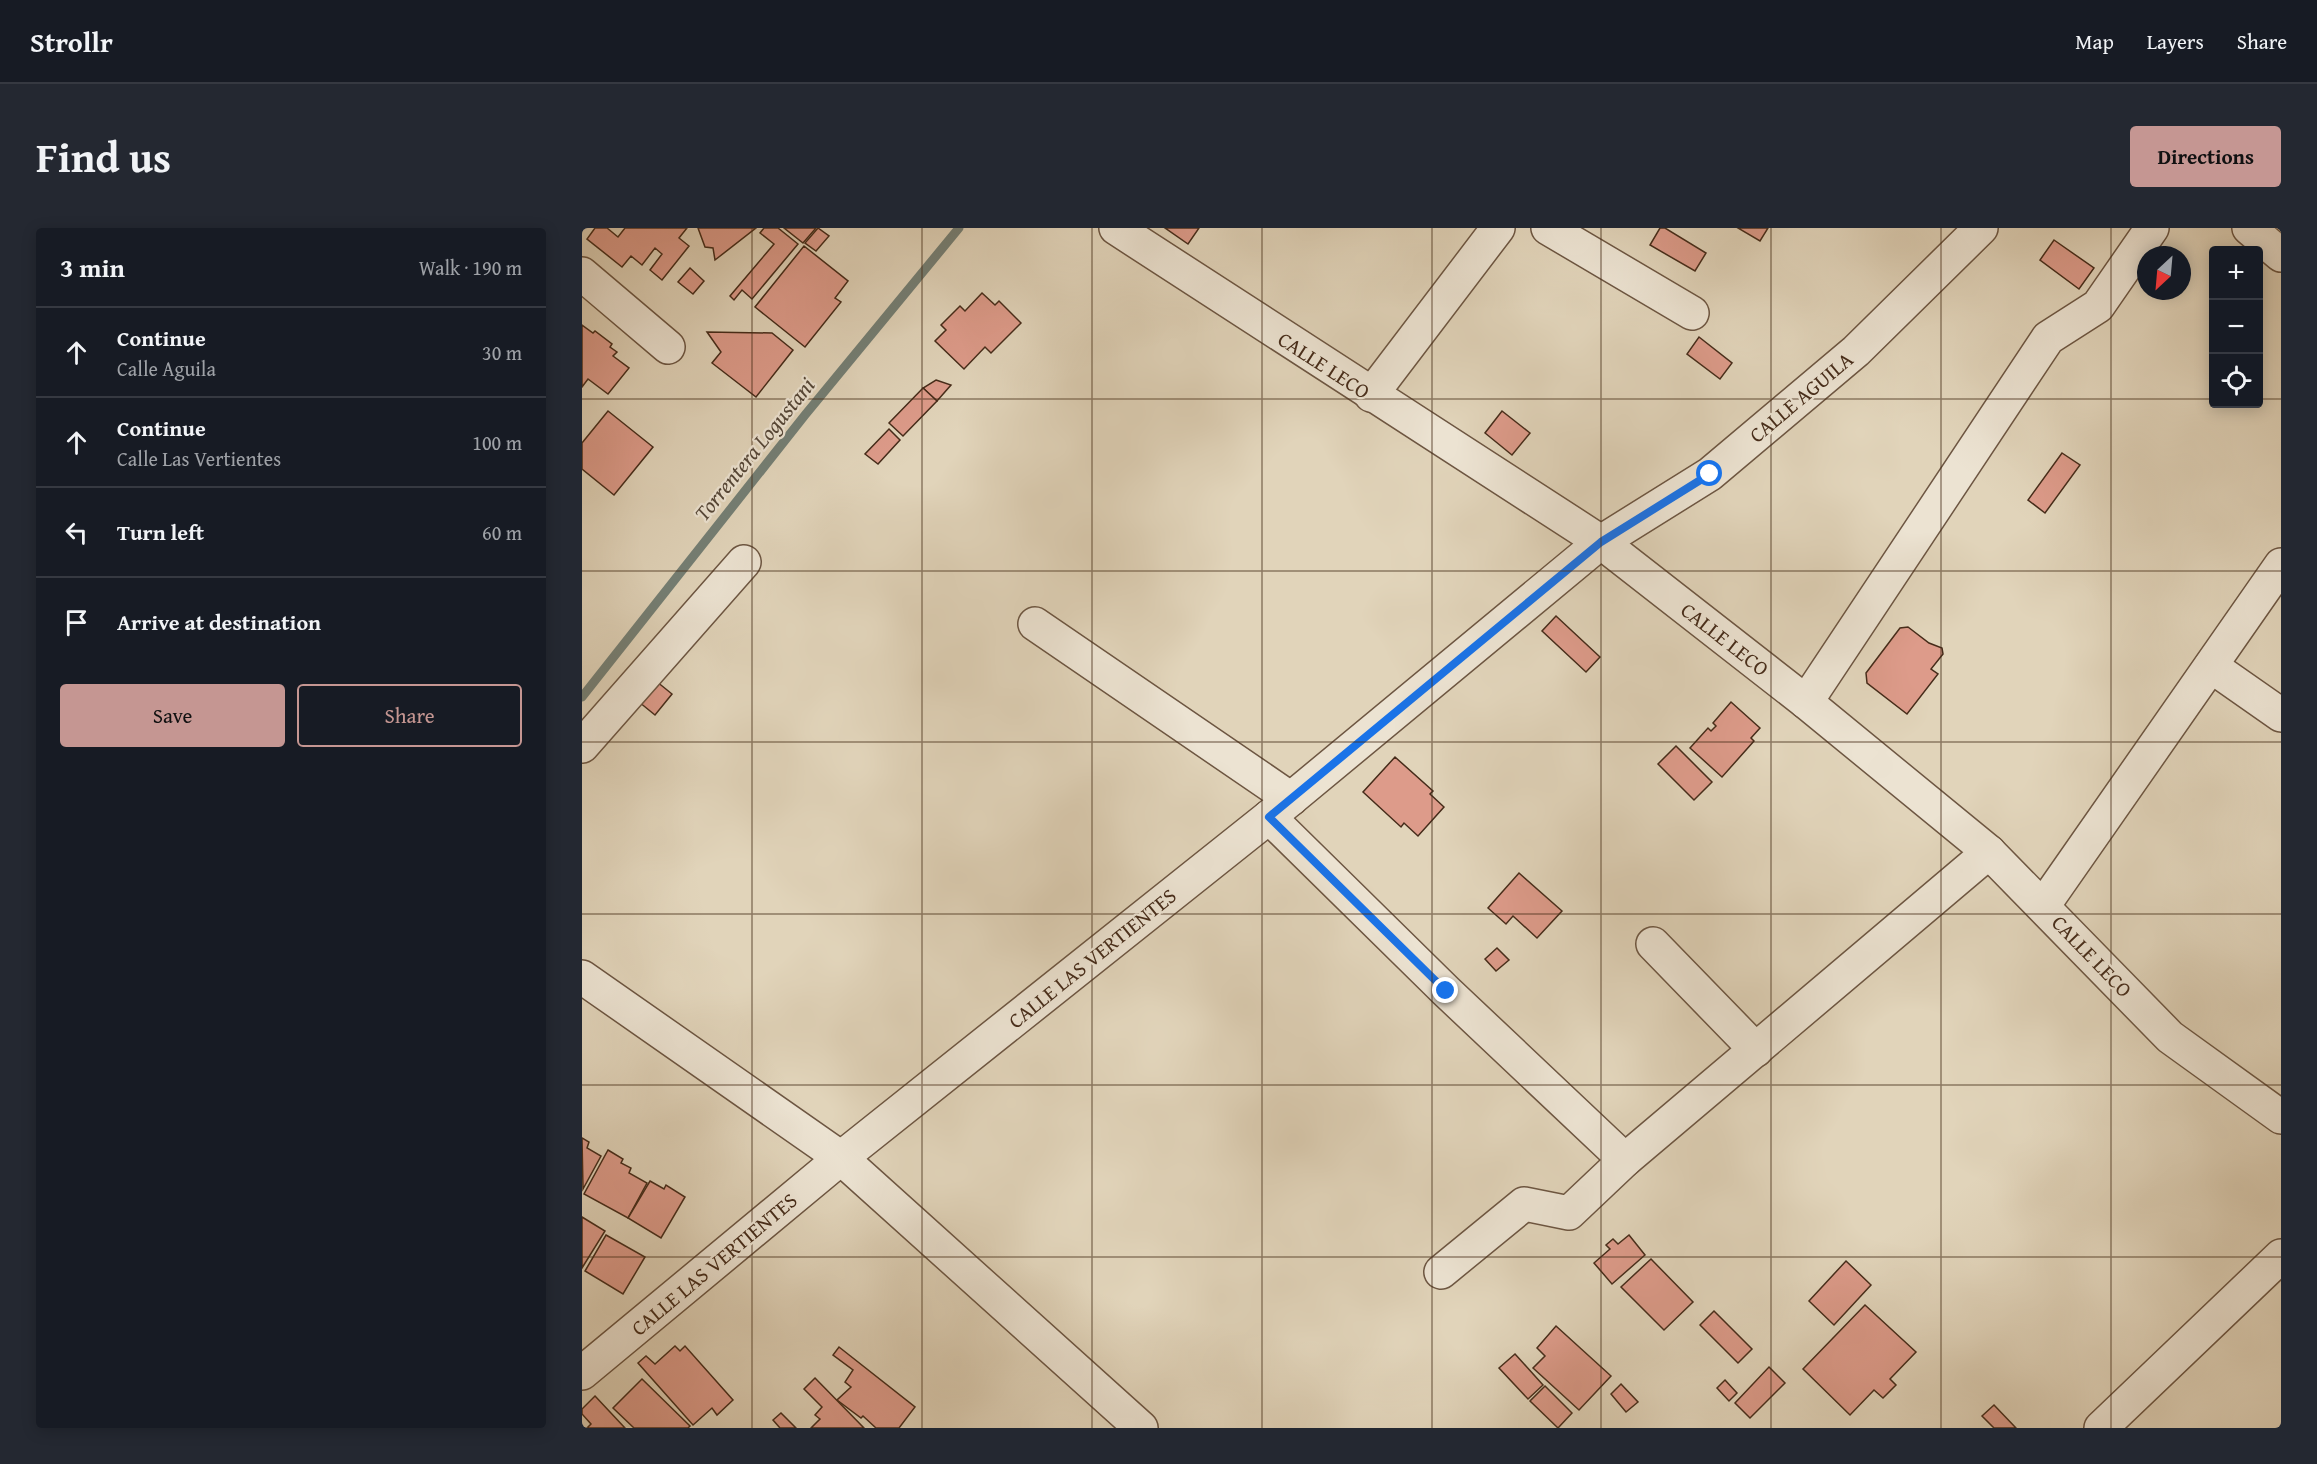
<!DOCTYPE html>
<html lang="en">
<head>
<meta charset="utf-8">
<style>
  :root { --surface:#171b24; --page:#242831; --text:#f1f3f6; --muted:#9ea1a6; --line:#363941; --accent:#c59692 }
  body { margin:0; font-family:"Gentium Book Plus",serif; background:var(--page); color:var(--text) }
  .controls { position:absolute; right:18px; top:18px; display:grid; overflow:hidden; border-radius:6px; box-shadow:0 3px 15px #0003 }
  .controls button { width:54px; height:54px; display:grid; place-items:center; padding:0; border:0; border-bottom:2px solid var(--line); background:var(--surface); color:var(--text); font:30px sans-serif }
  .compass { position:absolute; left:1555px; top:18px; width:54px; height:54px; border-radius:50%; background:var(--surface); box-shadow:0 3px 15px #0003; rotate:206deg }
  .stop { position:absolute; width:18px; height:18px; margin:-14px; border:4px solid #1a73e8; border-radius:50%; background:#fff }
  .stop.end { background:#1a73e8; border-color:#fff; box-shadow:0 2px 6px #0008 }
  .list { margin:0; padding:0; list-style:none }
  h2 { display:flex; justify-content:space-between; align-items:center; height:78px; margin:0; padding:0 24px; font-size:26px }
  h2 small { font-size:20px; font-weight:400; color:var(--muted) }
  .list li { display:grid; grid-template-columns:39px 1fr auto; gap:18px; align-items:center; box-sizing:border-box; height:90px; padding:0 24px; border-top:2px solid var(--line) }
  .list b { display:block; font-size:22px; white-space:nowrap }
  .list p { margin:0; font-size:20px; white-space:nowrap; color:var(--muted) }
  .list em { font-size:20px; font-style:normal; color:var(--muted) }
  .actions { display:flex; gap:12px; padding:18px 24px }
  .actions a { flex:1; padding:14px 0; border:2px solid var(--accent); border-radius:6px; text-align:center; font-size:21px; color:var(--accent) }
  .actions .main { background:var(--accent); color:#111 }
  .icon { flex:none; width:33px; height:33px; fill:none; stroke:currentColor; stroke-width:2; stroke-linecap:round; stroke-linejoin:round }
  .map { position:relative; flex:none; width:1699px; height:1200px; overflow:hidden; border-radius:6px }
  header { display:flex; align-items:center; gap:36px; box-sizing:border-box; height:84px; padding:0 30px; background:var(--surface); border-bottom:2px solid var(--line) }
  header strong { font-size:28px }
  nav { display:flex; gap:33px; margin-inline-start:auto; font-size:21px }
  .intro { display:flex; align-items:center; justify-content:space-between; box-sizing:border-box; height:144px; padding:0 36px }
  h1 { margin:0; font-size:42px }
  .button { padding:15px 27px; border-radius:6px; background:var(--accent); color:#111; font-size:21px; font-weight:700 }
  main { display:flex; gap:36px; padding:0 36px }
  aside { flex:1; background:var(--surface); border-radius:6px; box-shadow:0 3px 15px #0003 }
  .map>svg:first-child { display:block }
</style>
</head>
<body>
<header>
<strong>Strollr</strong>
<nav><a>Map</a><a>Layers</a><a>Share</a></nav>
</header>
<div class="intro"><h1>Find us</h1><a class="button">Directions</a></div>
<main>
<aside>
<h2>3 min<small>Walk · 190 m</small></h2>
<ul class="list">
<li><svg class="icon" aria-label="ahead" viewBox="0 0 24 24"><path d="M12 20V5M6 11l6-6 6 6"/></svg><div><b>Continue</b><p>Calle Aguila</p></div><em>30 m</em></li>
<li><svg class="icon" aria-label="ahead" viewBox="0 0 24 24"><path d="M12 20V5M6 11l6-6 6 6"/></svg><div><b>Continue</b><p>Calle Las Vertientes</p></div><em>100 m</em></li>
<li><svg class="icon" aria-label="left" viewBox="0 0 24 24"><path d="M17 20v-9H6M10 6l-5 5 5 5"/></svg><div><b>Turn left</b></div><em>60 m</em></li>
<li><svg class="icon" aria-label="arrive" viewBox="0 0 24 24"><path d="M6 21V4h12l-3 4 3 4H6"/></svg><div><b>Arrive at destination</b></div></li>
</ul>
<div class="actions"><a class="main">Save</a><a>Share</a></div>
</aside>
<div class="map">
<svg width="1699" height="1200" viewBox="0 0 1699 1200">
  <rect width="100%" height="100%" fill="#e1d4ba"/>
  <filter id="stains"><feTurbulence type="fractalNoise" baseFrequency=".00333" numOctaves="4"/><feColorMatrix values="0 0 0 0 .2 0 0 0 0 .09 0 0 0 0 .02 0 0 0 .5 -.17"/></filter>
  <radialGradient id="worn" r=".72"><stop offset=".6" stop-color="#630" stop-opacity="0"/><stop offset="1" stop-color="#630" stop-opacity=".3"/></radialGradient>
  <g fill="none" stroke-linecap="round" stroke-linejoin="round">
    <polyline stroke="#758076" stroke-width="9" points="0,469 223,187 377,0"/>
  </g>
  <g fill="#dd9b8a" stroke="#462c1a" stroke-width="1.5">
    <polygon points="13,0 25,0 36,9 43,0 105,0 97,10 107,18 80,52 68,42 80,26 73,20 60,37 49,28 40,39 5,11"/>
    <polygon points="116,0 174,0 133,32 131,20 123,19"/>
    <polygon points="182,0 196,0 216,16 170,71 160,62 152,72 148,68 192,16 178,5"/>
    <polygon points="202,0 234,0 221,15"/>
    <polygon points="236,0 247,8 234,23 223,15"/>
    <polygon points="583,0 617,0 606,16"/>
    <polygon points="1078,0 1083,0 1124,25 1113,43 1068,17"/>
    <polygon points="1156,0 1186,0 1178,13"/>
    <polygon points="1472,12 1512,40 1497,61 1458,32"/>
    <polygon points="222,18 266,53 253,70 259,74 223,119 173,79"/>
    <polygon points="108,40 122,53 111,66 96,54"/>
    <polygon points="400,65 413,77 417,73 439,95 409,125 403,119 382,141 353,113 364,102 359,97 378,78 383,83"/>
    <polygon points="0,97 11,105 13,103 30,116 28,119 35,124 31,128 47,140 26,166 6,151 0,159"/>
    <polygon points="125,104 190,105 211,122 174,169 130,135 139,124"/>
    <polygon points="1117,109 1150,135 1138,151 1105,126"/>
    <polygon points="354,152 369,157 355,173 341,160"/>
    <polygon points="341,160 355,173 321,208 307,195"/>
    <polygon points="26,183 71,219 32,267 0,241 0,215"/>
    <polygon points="920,183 948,205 930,227 903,205"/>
    <polygon points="307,201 318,212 296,236 283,226"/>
    <polygon points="1480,225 1498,237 1463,285 1446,272"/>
    <polygon points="974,388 1018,429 1004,444 960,403"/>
    <polygon points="1326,399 1347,415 1360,420 1361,426 1349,441 1356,446 1325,486 1285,455 1284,445 1318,400"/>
    <polygon points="74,453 90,466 73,487 57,474"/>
    <polygon points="1149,474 1178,500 1169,510 1172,513 1140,549 1108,520 1126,500 1129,503 1134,498 1131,495"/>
    <polygon points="1094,518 1130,554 1112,572 1076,536"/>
    <polygon points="813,529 851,563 848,566 862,579 836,608 822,595 819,599 781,564"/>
    <polygon points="937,645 980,683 955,710 931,688 924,696 906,680"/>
    <polygon points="915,720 927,732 914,743 903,731"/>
    <polygon points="0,910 7,914 5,920 19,928 1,961"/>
    <polygon points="26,922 41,931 39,935 49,940 47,945 65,955 46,990 2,966"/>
    <polygon points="68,953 82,961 84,957 103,969 79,1010 46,990"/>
    <polygon points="0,989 23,1003 0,1040"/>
    <polygon points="24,1007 63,1029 41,1066 3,1043"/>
    <polygon points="1047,1007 1063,1027 1030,1056 1012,1035 1028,1021 1024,1017 1031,1011 1036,1016"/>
    <polygon points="1069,1031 1111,1074 1082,1102 1039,1059"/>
    <polygon points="1264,1033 1289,1057 1252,1097 1227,1073"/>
    <polygon points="1283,1077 1334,1124 1308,1151 1314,1157 1301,1170 1292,1162 1268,1187 1221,1141"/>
    <polygon points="1132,1083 1170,1121 1156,1135 1118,1097"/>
    <polygon points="974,1098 1029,1148 997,1182 951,1140 963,1128 955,1120"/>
    <polygon points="93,1118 98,1123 103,1118 151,1172 135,1187 130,1180 111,1197 56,1135 64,1128 73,1136"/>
    <polygon points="257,1119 333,1179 317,1200 294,1200 281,1188 279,1190 255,1172 269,1159 263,1154 271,1142 251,1127"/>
    <polygon points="933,1126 961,1157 946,1171 917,1140"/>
    <polygon points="1187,1139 1203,1155 1168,1190 1153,1175"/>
    <polygon points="233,1150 282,1200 229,1200 238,1191 233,1187 240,1179 222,1161"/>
    <polygon points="60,1151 108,1198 106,1200 52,1200 31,1180"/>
    <polygon points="1143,1152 1155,1165 1147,1173 1135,1160"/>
    <polygon points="1039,1156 1056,1174 1044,1184 1029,1166"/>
    <polygon points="963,1158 990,1185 976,1200 948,1173"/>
    <polygon points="13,1168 43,1200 5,1200 9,1196 0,1186 0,1181"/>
    <polygon points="1412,1177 1434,1200 1412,1200 1400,1188"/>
    <polygon points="199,1185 214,1200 198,1200 191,1192"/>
  </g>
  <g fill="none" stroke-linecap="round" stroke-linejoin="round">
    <defs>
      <g id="minor">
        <polyline points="534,0 1019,314 1224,474 1407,624 1588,809 1699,889"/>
        <polyline points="966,0 1110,85"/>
        <polyline points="1667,0 1699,27"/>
        <polyline points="0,46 86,119"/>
        <polyline points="789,167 916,0"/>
        <polyline points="453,396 709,571"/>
        <polyline points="1629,438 1699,487"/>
        <polyline points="1224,474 1466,110 1516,78 1570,0"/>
        <polyline points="0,518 162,334"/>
        <polyline points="687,589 864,763 1043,932"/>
        <polyline points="1461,678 1699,337"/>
        <polyline points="1071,716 1174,822"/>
        <polyline points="0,749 259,930 559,1200"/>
        <polyline points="859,1044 942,976 987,985 1043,932 1407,624"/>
        <polyline points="0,1145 259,930 687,589 1019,314 1128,246 1274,123 1399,0"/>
        <polyline points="1519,1200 1699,1028"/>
      </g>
    </defs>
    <use href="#minor" stroke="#6d5642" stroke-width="36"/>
    <use href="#minor" stroke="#ece3d2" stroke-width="33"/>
  </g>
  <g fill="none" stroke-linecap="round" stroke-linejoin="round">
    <polyline stroke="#1a73e8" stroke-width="8" points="864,763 687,589 1019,314 1128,246"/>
  </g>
  <path fill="none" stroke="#462c1a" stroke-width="1.5" stroke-opacity="0.55" d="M170 0V1200M340 0V1200M510 0V1200M680 0V1200M850 0V1200M1019 0V1200M1189 0V1200M1359 0V1200M1529 0V1200M0 171H1632M1676 171H1699M0 343H1699M0 514H1699M0 686H1699M0 857H1699M0 1029H1699"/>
  <g text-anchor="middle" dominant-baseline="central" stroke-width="4.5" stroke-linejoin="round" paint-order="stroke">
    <g font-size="21" fill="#462c1a" stroke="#ece3d2">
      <text transform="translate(742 137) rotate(33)">CALLE LECO</text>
      <text transform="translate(1219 169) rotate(-40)">CALLE AGUILA</text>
      <text transform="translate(1143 411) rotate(38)">CALLE LECO</text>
      <text transform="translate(1510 728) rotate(46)">CALLE LECO</text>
      <text transform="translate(510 730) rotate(-39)">CALLE LAS VERTIENTES</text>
      <text transform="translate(132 1036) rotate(-40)">CALLE LAS VERTIENTES</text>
    </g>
    <g font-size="22" font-style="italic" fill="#564839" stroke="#ece3d2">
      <text transform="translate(172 221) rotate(-51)">Torrentera Logustani</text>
    </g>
  </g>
  <rect width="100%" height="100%" filter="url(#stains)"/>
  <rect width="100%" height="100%" fill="url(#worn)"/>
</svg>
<div class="controls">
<button>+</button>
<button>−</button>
<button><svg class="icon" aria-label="locate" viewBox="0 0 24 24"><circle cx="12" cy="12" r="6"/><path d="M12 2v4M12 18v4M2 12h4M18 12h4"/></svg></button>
</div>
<svg class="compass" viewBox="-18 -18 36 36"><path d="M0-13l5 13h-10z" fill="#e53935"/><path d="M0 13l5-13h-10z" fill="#9ea1a6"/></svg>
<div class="stop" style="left:1128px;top:246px"></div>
<div class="stop end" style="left:864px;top:763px"></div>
</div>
</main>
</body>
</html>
